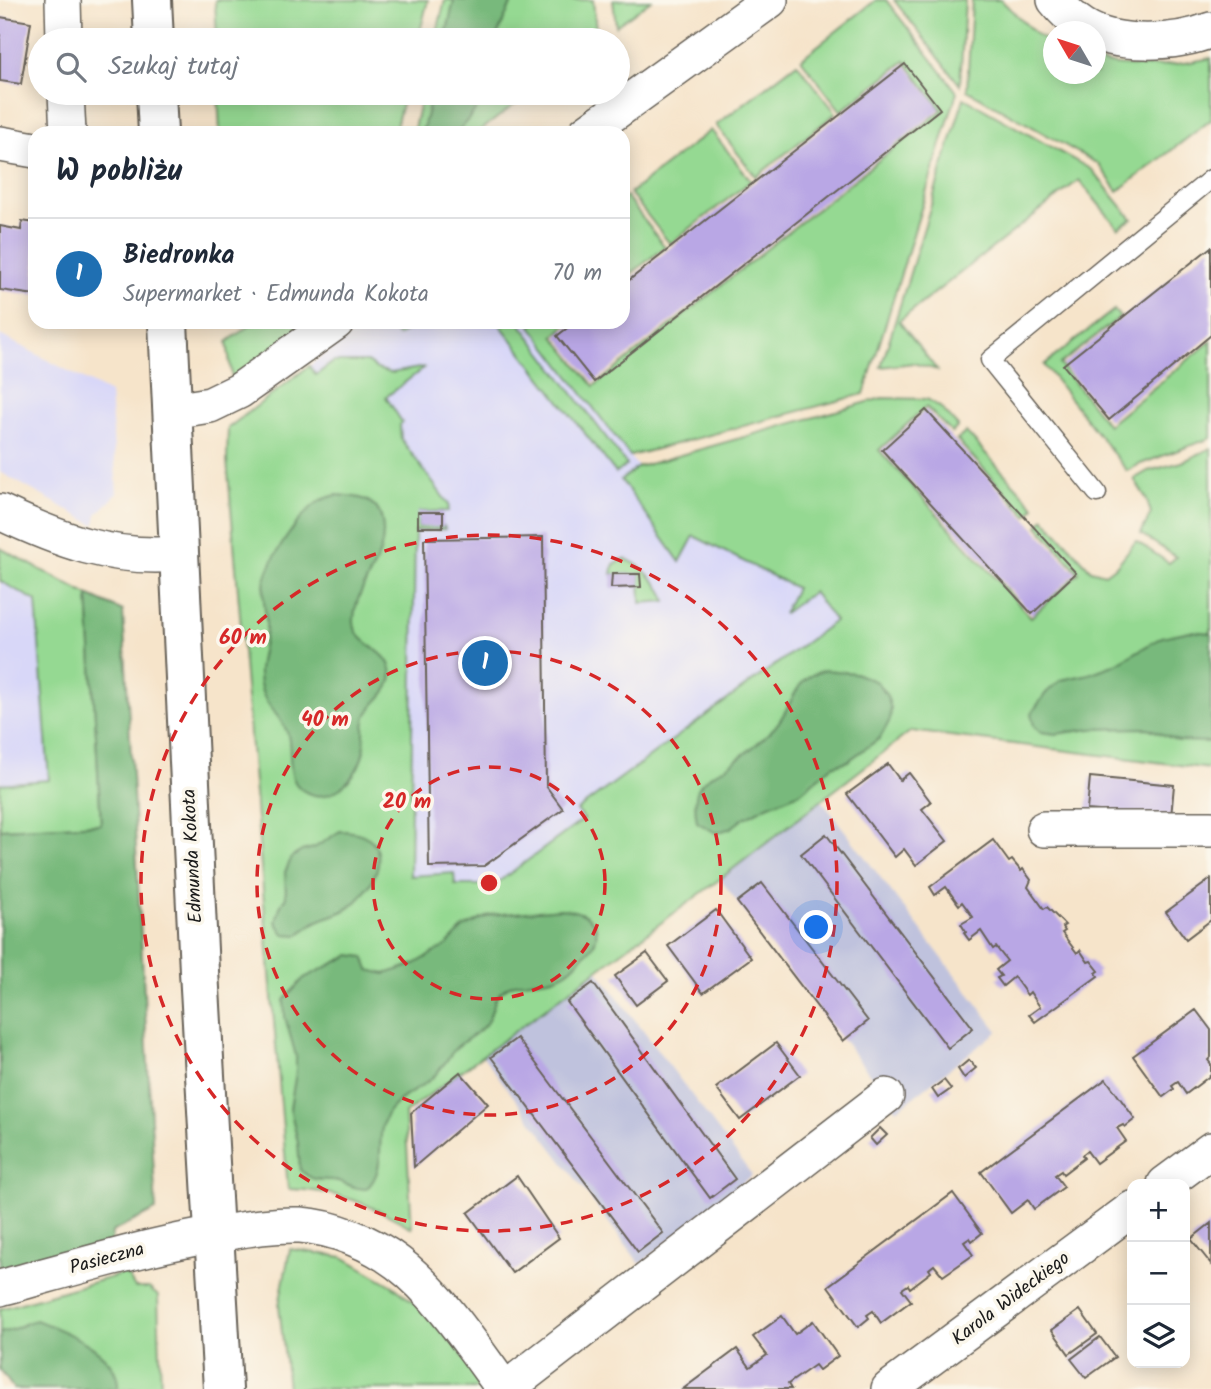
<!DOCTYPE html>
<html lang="pl">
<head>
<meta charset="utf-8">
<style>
  :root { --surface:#fff; --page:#f2f2f3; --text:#1f2937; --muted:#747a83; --line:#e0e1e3; --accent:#1f6fb2 }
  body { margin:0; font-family:Kalam,sans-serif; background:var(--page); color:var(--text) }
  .controls { position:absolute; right:21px; bottom:21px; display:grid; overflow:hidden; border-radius:14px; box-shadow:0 4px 18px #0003 }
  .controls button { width:63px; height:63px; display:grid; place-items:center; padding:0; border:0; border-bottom:2px solid var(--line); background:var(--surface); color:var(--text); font:35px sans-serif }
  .compass { position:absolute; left:1043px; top:21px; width:63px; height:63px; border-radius:50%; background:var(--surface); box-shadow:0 4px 18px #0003; rotate:309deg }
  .you { position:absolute; left:817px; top:928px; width:24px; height:24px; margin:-18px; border:5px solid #fff; border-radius:50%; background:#1a73e8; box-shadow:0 0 0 10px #1a73e833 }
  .badge { display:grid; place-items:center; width:46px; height:46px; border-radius:50%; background:var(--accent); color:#fff; font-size:23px; font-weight:700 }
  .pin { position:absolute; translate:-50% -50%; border:4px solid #fff; box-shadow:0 2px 7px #0006 }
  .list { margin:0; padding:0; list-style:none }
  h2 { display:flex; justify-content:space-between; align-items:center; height:91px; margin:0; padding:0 28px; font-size:30px }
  h2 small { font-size:23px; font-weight:400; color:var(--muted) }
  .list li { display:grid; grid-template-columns:46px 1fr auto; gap:21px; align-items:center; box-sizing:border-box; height:112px; padding:0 28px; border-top:2px solid var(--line) }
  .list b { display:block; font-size:26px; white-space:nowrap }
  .list p { margin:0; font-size:23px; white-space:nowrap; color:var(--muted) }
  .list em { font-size:23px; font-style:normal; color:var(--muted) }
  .icon { flex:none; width:38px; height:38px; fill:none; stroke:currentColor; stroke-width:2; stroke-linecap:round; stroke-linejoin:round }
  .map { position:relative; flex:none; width:1211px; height:1389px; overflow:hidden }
  .search { position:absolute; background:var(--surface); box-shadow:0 4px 18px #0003; left:28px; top:28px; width:602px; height:77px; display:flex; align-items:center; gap:18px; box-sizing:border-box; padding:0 24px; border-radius:38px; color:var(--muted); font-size:26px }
  .panel { position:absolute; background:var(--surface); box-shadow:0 4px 18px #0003; left:28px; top:126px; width:602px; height:203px; border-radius:21px }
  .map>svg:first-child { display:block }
</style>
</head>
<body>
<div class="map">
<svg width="1211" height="1389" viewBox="0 0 1211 1389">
  <rect width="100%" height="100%" fill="#fbf7ec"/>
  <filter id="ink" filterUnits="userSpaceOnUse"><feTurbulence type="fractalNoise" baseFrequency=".0143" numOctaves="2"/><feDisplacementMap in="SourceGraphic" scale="14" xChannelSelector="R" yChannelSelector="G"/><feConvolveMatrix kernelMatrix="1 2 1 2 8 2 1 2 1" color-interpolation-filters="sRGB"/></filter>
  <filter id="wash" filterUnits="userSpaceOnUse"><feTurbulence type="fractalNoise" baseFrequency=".00686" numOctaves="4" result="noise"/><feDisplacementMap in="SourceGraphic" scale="28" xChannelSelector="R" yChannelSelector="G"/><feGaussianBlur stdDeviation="1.57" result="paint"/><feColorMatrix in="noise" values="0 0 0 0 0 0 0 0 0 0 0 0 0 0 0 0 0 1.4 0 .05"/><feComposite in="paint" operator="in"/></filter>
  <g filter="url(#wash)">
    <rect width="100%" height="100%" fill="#f6e4ca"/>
    <g fill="#d8d7f8">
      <polygon points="368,322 528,322 638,467 622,480 680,561 694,535 796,588 784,612 813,592 835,621 578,810 585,819 410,949 309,366"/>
      <polygon points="0,335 110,393 117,494 97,514 95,525 0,472"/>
      <polygon points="0,548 88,595 101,824 0,829"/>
    </g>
    <g fill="#bfc2dd">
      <polygon points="822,801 998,1031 897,1110 720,879"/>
      <polygon points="598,971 752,1175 640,1264 482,1055"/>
    </g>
    <g fill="#95d992" stroke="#587a57" stroke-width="2">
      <polygon points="215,0 428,0 418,40 217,40"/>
      <polygon points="445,0 593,0 597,40 435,40"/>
      <polygon points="613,0 651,0 616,26"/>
      <polygon points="876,0 886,0 957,92 864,394 630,456 531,326 536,322 570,322 554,336 594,386 942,110 905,61 841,111 801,59"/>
      <polygon points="894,0 965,0 960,85"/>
      <path d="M972 0H1001L1037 35 1053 44 1054 74H1096V61C1133 71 1174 66 1211 58V120L1118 191 1098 164 967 90Z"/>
      <polygon points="797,63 836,113 756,177 716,125"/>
      <polygon points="218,93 405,93 394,133 220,133"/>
      <polygon points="422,93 530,93 477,133 413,133"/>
      <polygon points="964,98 1092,170 1132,219 1118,228 1079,180 899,321 937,370 913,363 881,367"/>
      <polygon points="711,130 751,181 670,244 630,193"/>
      <polygon points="626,196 665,247 623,280 623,198"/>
      <polygon points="1114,310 1120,317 1060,364 1108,425 1211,341 1211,438 1138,465 1127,471 1044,365"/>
      <polygon points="254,322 310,322 232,379 227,342"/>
      <polygon points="388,322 420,322 398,336"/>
      <polygon points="498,322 519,322 627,465 616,473"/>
      <path d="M333 362H367L377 369 391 373 425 367 386 397 402 422 400 425 401 439 449 505 448 511 419 512 418 527 444 526 445 529 415 531 410 876 454 873 455 885H494L584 819 577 810 835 621 813 592 783 614 796 588 694 536 680 562 621 480 638 467 882 398 927 399 940 407 958 426 952 433 926 407 879 450 1031 617 1079 573 1038 526 1044 518 1091 570 1105 574 1117 565 1136 541 1169 563 1176 557 1141 534 1151 513 1146 498 1134 479 1148 471 1182 462 1211 448V769L911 731 720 879 405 1113 412 1228C370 1204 337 1190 288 1189L227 460 228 428 309 366 316 375Z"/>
      <polygon points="966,432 1035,507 1027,516 957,440"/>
      <polygon points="0,548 88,595 101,824 0,829 0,784 49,780 36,601 0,581"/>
      <path d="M624 559C638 561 664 588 666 601L641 603 640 574H612L614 564Z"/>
      <polygon points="290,1249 343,1257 393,1286 417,1305 456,1347 489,1389 288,1389 279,1305"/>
      <polygon points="126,1273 135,1288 149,1288 158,1296 161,1389 14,1389 0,1370 0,1309"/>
    </g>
    <g fill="#78b97c" stroke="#4a6a4c" stroke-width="2">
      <polygon points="454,0 513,0 495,40 445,40"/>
      <polygon points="432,93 482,93 475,111 457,133 422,133"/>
      <path d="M337 495C356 496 378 498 382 521 390 561 354 585 354 621 353 643 386 648 391 669 396 689 376 699 367 714 362 723 365 740 364 750 360 772 338 800 314 795 280 787 295 753 287 732 281 717 267 707 262 692 254 669 264 651 266 629 267 615 262 601 264 587 266 562 300 513 321 500 326 498 332 496 337 495Z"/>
      <polygon points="88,595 123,611 156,1210 112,1232 111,1244 0,1275 0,829 101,824"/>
      <polygon points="1190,631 1211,633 1211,742 1178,741 1148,728 1091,729 1056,734 1041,732 1034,726 1031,714 1046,693 1061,680 1089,674 1116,664 1162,637"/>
      <path d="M826 670 855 673 877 682 887 696 891 708 890 720 880 738 848 761 832 766 800 793 767 806 744 818 731 828 716 833 697 822C695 811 694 799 698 789 704 777 717 773 727 766 744 755 760 742 774 728 794 706 792 677 826 670Z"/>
      <path d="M340 831C394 831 384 876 354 904 345 913 332 915 320 920 312 923 305 930 298 935L284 934 276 922 280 907 286 897 285 872 292 857 302 851 314 848Z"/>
      <path d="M561 909C577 910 600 916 596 938 595 944 589 951 584 955 578 962 572 969 565 973 544 986 512 974 497 997 492 1005 492 1015 487 1022 479 1035 464 1039 455 1049 447 1059 441 1070 432 1078 419 1090 400 1096 389 1111 372 1135 390 1167 366 1189 352 1189 349 1184 338 1181 319 1177 318 1185 300 1170L298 1143 290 1108 296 1072V1056L285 1017 284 1000 304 978 350 955 364 957 369 970 385 974 413 965 447 945 463 928 490 915Z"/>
      <path d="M36 1320C64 1331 121 1352 118 1389H14L0 1370V1333C13 1331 23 1323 36 1320Z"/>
    </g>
    <g id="blocks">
      <g fill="#b9a7e5">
        <polygon points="0,17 31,22 21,84 0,81"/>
        <polygon points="905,64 940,109 594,382 557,336 575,322 623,322 623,285"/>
        <polygon points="22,221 35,223 35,295 0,290 0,226 21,230"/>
        <polygon points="1211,247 1211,335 1109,420 1063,365"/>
        <polygon points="926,410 1076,573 1032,614 882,450"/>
        <rect x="418" y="512" width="25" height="15"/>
        <polygon points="543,537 546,786 563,809 484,866 429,867 424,539"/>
        <polygon points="612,574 640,574 641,587 611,588"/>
        <polygon points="888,764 900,780 909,773 931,802 922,809 947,841 916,865 904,849 895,857 847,794"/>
        <polygon points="1090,777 1174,785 1171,817 1087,810"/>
        <polygon points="826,834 973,1028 948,1048 801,854"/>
        <polygon points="993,840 1009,862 1012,860 1021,871 1023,869 1031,880 1028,887 1044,909 1047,907 1065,925 1062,927 1065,931 1062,933 1077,953 1080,950 1088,962 1091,961 1099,971 1096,973 1098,976 1035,1022 1029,1015 1040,1007 1030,992 1027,995 1014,977 1003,986 997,978 1001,976 996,970 1007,961 996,947 993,949 981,931 969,940 964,933 966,932 961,924 973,917 962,902 959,905 946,887 935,895 930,887"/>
        <polygon points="1211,879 1211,920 1186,939 1166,912"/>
        <polygon points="762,883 868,1021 843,1041 737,902"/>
        <polygon points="716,910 751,958 703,993 668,946"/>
        <polygon points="647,953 668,981 636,1005 615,976"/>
        <polygon points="593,983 735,1179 710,1198 567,1002"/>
        <polygon points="1196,1010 1211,1030 1211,1057 1208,1060 1211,1064 1211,1075 1186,1094 1178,1082 1172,1086 1174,1089 1163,1097 1133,1056"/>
        <polygon points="517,1038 663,1233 638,1252 491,1057"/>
        <polygon points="776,1043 800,1075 740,1120 716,1088"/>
        <polygon points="969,1060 976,1068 964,1078 958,1069"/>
        <polygon points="460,1072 488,1104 414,1167 411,1113"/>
        <polygon points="1106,1079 1135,1119 1125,1127 1123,1125 1117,1128 1126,1141 1096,1163 1087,1151 1082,1155 1084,1158 1063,1174 1061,1171 1055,1175 1064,1187 1034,1209 1028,1200 1011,1213 981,1172"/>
        <polygon points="944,1080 951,1089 938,1098 932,1089"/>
        <polygon points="880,1128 887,1135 876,1145 870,1138"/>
        <polygon points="517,1176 559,1238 512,1273 468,1213"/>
        <polygon points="953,1193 982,1233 972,1241 970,1238 964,1242 973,1255 943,1276 934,1265 929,1269 931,1272 910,1288 908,1285 902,1289 911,1301 881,1323 873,1311 867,1315 869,1318 858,1327 828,1286"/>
        <polygon points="1211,1223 1211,1264 1191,1239"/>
        <polygon points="1080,1310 1097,1334 1069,1354 1052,1330"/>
        <polygon points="782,1316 795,1334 813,1321 838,1356 819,1370 815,1365 788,1384 791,1389 683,1389 737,1349 750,1367 767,1355 753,1337"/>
        <polygon points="1100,1337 1115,1357 1086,1378 1071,1359"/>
      </g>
    </g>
  </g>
  <g filter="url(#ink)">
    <use href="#blocks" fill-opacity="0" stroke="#686259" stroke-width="2"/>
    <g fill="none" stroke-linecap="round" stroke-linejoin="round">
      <defs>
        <polyline id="service" points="1097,493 990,360 1211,179"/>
        <g id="minor">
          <polyline points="63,0 64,40"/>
          <path d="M1055 0C1063 10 1072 19 1083 26 1116 47 1176 44 1211 30"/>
          <polyline points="66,93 68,133"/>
          <polyline points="586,133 770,0"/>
          <polyline points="0,144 35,150"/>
          <polyline points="172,411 210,405 239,391 336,322"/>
          <path d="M0 512C59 540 112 560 178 554"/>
          <polyline points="1044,829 1211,829"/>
          <polyline points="1165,1184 1211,1150"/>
          <path d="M0 1288C70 1269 139 1248 211 1235 241 1230 269 1224 300 1225 333 1227 372 1243 398 1263 440 1295 473 1347 504 1389"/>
          <polyline points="506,1389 886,1096"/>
          <polyline points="889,1389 1132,1209"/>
        </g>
        <g id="tertiary">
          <polyline points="152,0 154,40"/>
          <polyline points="156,93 158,133"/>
          <polyline points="168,322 199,971 223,1389"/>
        </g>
      </defs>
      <use href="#service" stroke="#686259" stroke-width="21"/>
      <use href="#minor" stroke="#686259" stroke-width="38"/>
      <use href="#tertiary" stroke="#686259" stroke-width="42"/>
      <use href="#service" stroke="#fff" stroke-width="18"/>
      <use href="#minor" stroke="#fff" stroke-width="35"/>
      <use href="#tertiary" stroke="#fff" stroke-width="38"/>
    </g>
  </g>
  <g fill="none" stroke="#d62828" stroke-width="3.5" stroke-dasharray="12 9">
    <circle cx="489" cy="883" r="116"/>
    <circle cx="489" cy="883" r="232"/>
    <circle cx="489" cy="883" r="348"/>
  </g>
  <g text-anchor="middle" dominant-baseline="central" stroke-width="7" stroke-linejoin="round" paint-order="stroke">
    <g font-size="19" fill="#1c1c1c" stroke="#fbf7ec">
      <text transform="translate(193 856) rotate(-93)">Edmunda Kokota</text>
      <text transform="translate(107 1259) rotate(-15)">Pasieczna</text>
      <text transform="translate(1011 1299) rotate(-37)">Karola Wideckiego</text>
    </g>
  </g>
  <circle cx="489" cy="883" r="10" fill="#d62828" stroke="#fbf7ec" stroke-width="3.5"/>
  <g font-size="21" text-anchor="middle" font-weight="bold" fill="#d62828" stroke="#fbf7ec" stroke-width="7" stroke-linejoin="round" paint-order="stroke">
    <text x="243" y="644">60 m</text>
    <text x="325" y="726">40 m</text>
    <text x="407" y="808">20 m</text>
  </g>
</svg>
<div class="controls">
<button>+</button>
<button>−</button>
<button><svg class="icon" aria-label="layers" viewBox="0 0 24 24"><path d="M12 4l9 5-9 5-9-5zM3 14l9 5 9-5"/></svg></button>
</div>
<svg class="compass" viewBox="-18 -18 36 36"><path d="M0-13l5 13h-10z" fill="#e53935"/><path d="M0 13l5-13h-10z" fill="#747a83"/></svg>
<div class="you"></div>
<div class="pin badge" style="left:485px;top:663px">1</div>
<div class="search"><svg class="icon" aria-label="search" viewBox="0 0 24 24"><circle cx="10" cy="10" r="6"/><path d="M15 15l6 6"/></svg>Szukaj tutaj</div>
<section class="panel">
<h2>W pobliżu<small></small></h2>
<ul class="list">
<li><span class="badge">1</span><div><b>Biedronka</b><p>Supermarket · Edmunda Kokota</p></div><em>70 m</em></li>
</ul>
</section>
</div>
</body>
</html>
